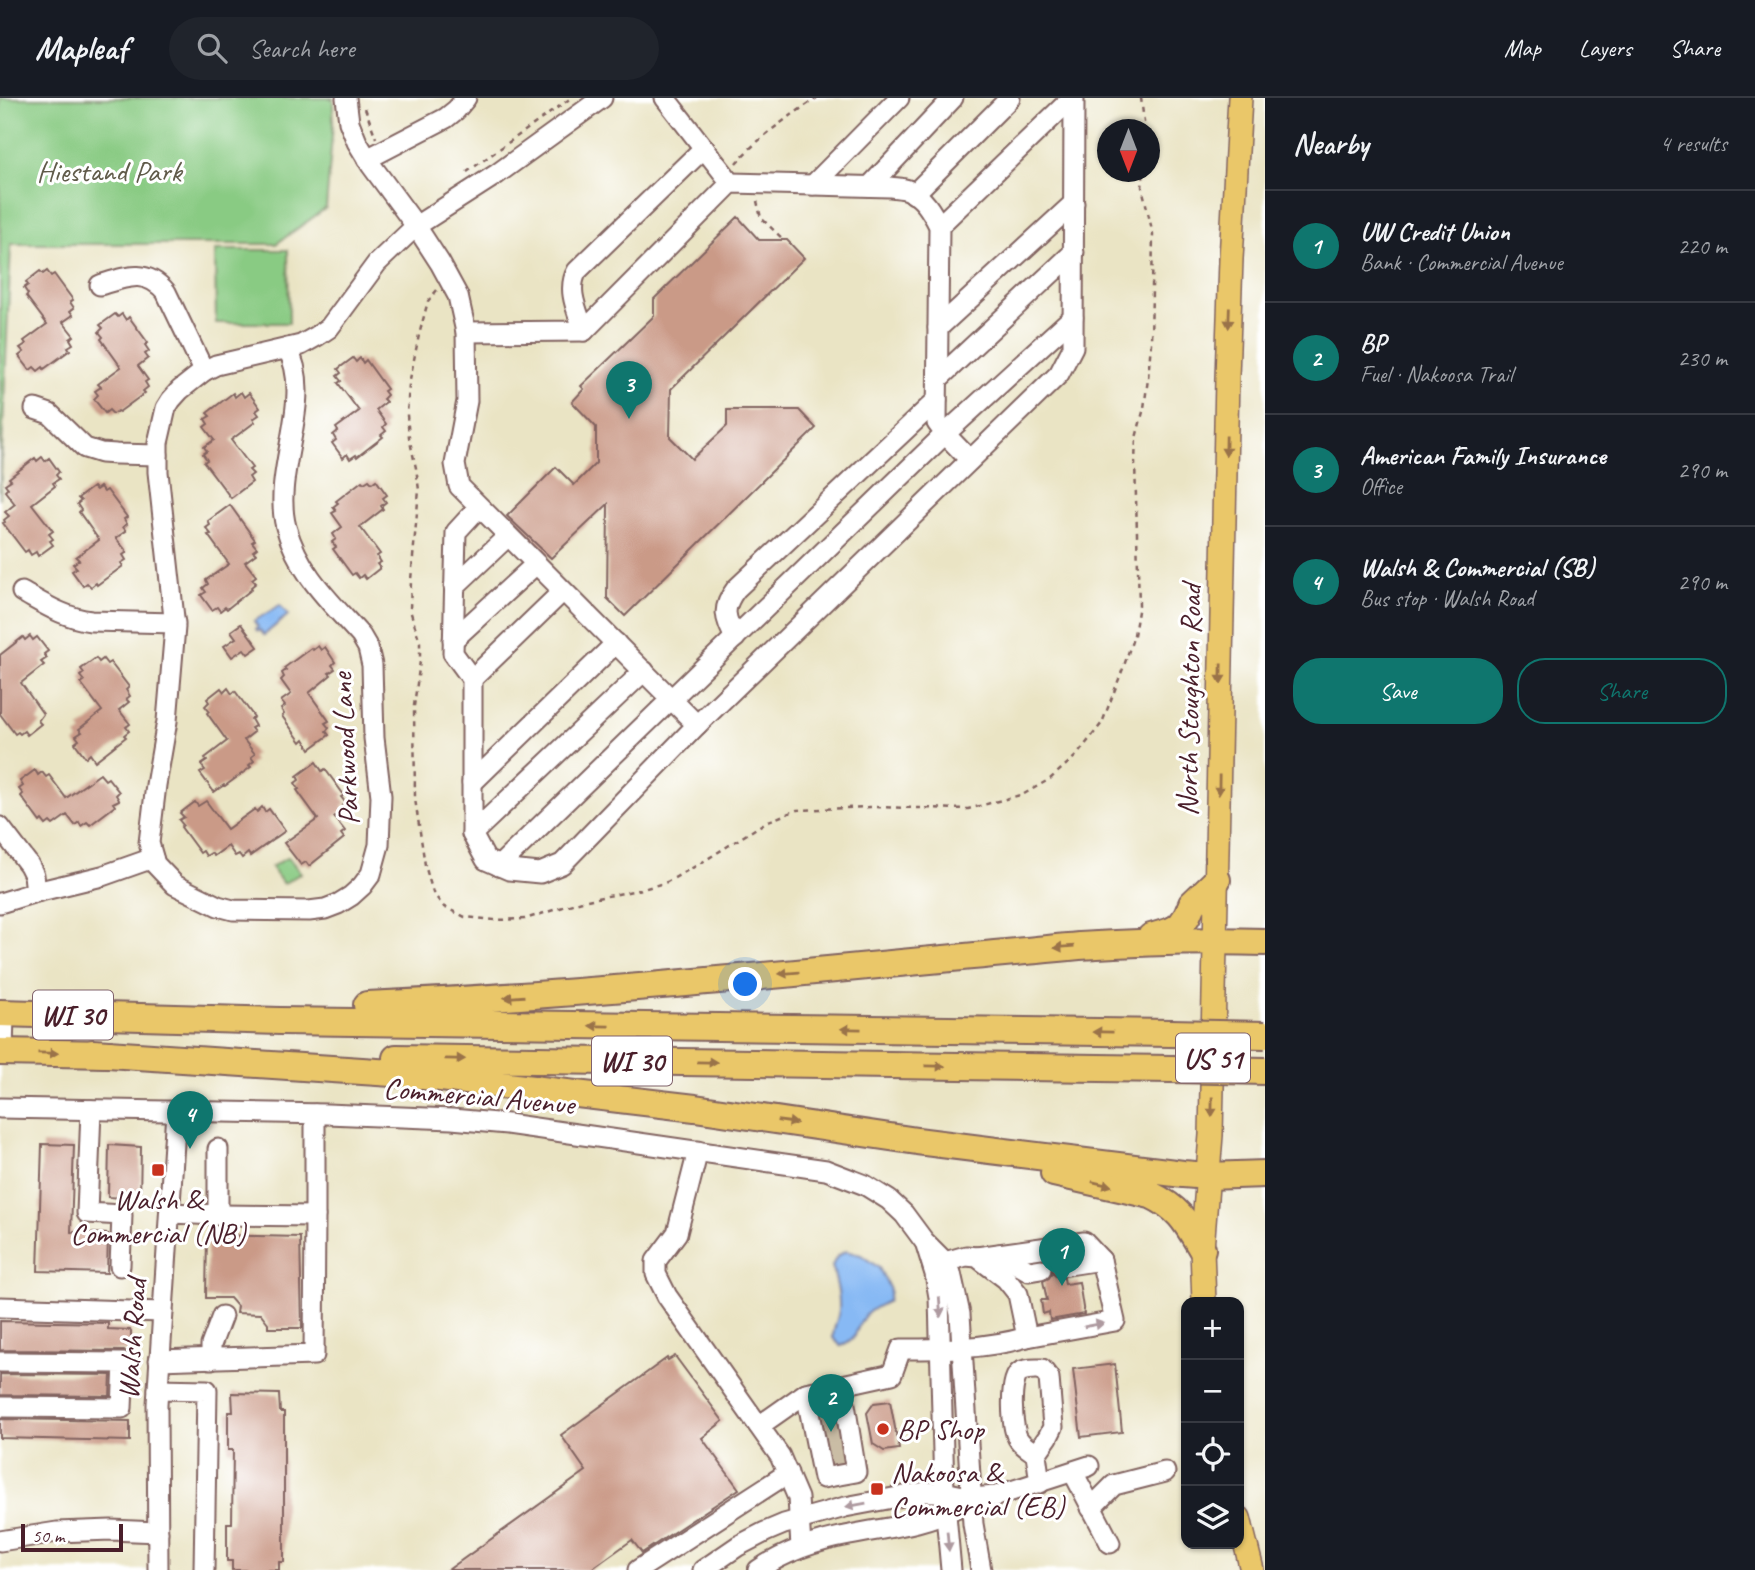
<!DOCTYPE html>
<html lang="en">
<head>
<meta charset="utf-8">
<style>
  :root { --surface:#171b24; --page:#20242c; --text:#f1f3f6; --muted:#9ea1a6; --line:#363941; --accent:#0f766e }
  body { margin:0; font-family:Caveat,sans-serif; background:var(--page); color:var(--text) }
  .controls { position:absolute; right:21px; bottom:21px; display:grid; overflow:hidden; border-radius:14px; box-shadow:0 2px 5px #0004 }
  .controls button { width:63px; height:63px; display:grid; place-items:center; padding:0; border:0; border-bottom:2px solid var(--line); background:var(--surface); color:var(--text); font:35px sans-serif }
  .compass { position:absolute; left:1097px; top:21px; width:63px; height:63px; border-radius:50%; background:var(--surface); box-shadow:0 2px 5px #0004; rotate:180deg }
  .scale { position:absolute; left:21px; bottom:18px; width:102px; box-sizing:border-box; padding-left:7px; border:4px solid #4a1f2b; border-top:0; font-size:19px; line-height:24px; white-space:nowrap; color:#4a1f2b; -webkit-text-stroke:5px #fff; paint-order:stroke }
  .you { position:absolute; left:746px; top:887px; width:24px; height:24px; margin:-18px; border:5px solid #fff; border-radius:50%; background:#1a73e8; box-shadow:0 0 0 10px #1a73e833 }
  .badge { display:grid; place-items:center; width:46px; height:46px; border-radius:50%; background:var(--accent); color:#fff; font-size:23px; font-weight:700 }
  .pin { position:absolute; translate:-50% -58px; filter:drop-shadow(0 2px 4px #0008) }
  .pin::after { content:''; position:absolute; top:37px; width:24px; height:21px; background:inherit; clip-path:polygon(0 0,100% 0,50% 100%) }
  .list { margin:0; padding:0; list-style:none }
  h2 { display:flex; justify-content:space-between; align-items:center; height:91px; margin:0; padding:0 28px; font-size:30px }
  h2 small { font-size:23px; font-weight:400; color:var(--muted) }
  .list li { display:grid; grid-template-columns:46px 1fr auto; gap:21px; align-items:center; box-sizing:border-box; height:112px; padding:0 28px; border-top:2px solid var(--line) }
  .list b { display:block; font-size:26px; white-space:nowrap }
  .list p { margin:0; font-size:23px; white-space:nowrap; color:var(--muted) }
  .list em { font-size:23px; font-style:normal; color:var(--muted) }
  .actions { display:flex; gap:14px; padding:21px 28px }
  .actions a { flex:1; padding:16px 0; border:2px solid var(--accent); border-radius:28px; text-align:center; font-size:24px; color:var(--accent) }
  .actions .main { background:var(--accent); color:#fff }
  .icon { flex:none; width:38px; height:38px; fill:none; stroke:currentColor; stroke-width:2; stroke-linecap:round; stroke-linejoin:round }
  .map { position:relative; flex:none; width:1265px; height:1472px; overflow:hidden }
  header { display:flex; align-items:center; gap:42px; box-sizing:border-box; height:98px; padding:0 35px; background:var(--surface); border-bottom:2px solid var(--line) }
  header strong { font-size:33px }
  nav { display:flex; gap:38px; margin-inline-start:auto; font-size:24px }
  .search { width:490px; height:63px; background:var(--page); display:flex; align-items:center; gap:18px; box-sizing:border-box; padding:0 24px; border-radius:38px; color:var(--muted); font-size:26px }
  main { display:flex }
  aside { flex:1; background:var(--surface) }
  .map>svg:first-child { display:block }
</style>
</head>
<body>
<header>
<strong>Mapleaf</strong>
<div class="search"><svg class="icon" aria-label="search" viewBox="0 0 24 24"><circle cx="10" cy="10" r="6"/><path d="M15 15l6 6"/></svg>Search here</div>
<nav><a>Map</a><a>Layers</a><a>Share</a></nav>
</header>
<main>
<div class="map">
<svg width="1265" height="1472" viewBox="0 0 1265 1472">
  <rect width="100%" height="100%" fill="#fff"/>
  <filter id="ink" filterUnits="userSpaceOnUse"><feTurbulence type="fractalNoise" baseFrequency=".0143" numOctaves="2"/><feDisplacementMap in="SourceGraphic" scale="14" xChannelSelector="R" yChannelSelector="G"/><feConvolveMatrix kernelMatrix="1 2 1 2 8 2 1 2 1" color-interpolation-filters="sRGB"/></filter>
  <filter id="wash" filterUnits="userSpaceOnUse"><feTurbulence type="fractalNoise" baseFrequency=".00686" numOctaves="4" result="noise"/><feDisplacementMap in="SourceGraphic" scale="28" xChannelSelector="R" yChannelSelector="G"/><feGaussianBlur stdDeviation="1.57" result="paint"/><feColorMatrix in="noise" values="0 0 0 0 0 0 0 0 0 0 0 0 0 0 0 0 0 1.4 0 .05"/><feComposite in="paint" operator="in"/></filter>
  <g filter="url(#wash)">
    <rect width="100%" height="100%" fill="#eae4c4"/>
    <g fill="#89cb83" stroke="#6a7557" stroke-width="2">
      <polygon points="0,0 333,0 333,26 326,110 276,146 11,146 0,401"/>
      <polygon points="215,152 288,152 289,225 216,225"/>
      <polygon points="288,759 301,775 283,786 271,769"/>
    </g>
    <g fill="#87b9f4" stroke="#686c90" stroke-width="2">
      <polygon points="280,507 288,517 264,537 260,532 258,533 256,531 258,529 254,523"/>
      <path d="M845 1153 861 1157 879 1170 890 1192 888 1203C880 1207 868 1212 863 1220 853 1235 861 1237 841 1248L833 1240C833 1230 838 1222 839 1212 840 1197 836 1183 832 1168L836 1160Z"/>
    </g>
    <g id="blocks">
      <g fill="#ca9a87">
        <polygon points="738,119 759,142 787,142 804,160 671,291 670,339 692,361 727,328 727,312 799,312 816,330 625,518 607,500 608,406 551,460 507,418 556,369 574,387 596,365 596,329 572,304 584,291 581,288 654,218 654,201"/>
        <polygon points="40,173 43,176 47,173 51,178 54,176 73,202 70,204 74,210 70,213 73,217 63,224 74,238 70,241 73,246 68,249 70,252 44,271 43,269 38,273 34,269 30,272 19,258 24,254 20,250 26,246 24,243 47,226 26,198 28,196 24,190 28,187 26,184"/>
        <polygon points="115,216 118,219 122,216 126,222 129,219 148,245 145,247 149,253 145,256 148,260 138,268 148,282 145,284 148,289 143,293 145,295 119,314 118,313 113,316 109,312 105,315 94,301 98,297 95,293 101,289 98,286 121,269 101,241 103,239 99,234 103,230 100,227"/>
        <polygon points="353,260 356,264 360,260 363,265 366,262 387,291 384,293 387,297 383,301 386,304 376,312 386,326 383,329 386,333 381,337 383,339 357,359 356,357 350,361 347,356 343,360 332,345 336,342 333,337 338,333 336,330 359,313 338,285 341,283 337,278 341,275 338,271"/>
        <polygon points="241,294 244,299 249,295 260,310 256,313 259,317 253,321 255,324 231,342 252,370 249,372 253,376 249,379 252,384 231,400 204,364 207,362 203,356 207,353 204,349 214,342 204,329 208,326 205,321 210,318 207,315 233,295 235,299"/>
        <polygon points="42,359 45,363 49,360 59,374 56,377 59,381 53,385 55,388 32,406 53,433 49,436 53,441 50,443 53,447 38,458 36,454 31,457 28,452 25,454 3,425 5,424 4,422 9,418 5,414 15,406 5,393 8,390 5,386 11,382 9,380 35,360 37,363"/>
        <polygon points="369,382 372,385 376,382 387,397 383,400 386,404 381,408 383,411 360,429 380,456 377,458 381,464 377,466 380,470 366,481 363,477 359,480 355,475 352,477 333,451 336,449 332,444 336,441 333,436 342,429 332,415 336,413 333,409 338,405 336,403 362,383 364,385"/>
        <polygon points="93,389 96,392 100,389 104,394 107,392 127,419 124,421 127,426 123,429 126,433 116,440 127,454 123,457 126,462 121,465 123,468 97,487 96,485 91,489 87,485 83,488 72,473 77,470 73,466 79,462 76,459 99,442 79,414 81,412 77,406 81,403 78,400"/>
        <polygon points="230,407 255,442 252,444 257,450 253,453 256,456 245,464 256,478 252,481 256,485 251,489 252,491 227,511 225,509 220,513 217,509 212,512 201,497 206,494 203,490 208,486 206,482 229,466 208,437 211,436 206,430 210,427 208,423"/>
        <polygon points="241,526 258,549 248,556 244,551 232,559 224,548 236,540 231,533"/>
        <polygon points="30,538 33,542 37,539 48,553 44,556 47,560 41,564 44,567 21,585 43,616 38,623 41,626 27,637 24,633 20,636 18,634 15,636 0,616 0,557 23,539 25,542"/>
        <polygon points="318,548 321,552 325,549 335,564 332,567 335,571 329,575 331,577 309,595 329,623 325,625 329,630 326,633 329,637 310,651 304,641 301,644 282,618 284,616 281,611 285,608 281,603 291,596 281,582 284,579 282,575 286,572 284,570 311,550 313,552"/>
        <polygon points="96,560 99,564 103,561 107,566 110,564 129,589 126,592 130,598 126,601 129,604 119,612 130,626 126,629 129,633 124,637 126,639 95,663 90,656 86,660 75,645 79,642 76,638 82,634 79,631 102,613 81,585 84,583 80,578 84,575 81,571"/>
        <polygon points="221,590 224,594 228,590 232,596 235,593 254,619 251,621 255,628 251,630 254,634 244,642 255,656 251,659 254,663 249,667 251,669 225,688 224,687 214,694 200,675 205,672 201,667 207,663 205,660 227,643 207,615 209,613 205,608 209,604 207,601"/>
        <polygon points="316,664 322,673 325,671 344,697 341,699 346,705 342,708 344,711 334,719 345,733 341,736 344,740 309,768 306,764 301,767 284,745 318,721 297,692 299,691 295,685 299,682 297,678"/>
        <polygon points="35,672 38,677 42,674 46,679 49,677 66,700 100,676 105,682 108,680 119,694 116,697 119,702 113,705 115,708 90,727 87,724 81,728 79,724 75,727 67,717 53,727 50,724 46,727 42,722 40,724 21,698 23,696 19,691 23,688 20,683"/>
        <polygon points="206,703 227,731 255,711 257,714 262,709 265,714 269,711 285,733 250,758 248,755 242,760 239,756 235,758 228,748 214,758 211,755 206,758 203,753 200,755 181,729 183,727 179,722 184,719 180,715 195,704 198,708"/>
        <polygon points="42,1046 74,1047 71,1134 108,1136 107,1175 38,1173"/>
        <polygon points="109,1047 141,1049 140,1101 108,1099"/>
        <polygon points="207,1137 300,1139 302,1230 268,1230 268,1225 261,1216 236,1215 237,1208 230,1200 206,1200"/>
        <polygon points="1052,1175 1058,1180 1064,1180 1065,1186 1079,1184 1084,1216 1050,1222 1049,1214 1043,1216 1041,1202 1047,1202 1043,1183 1049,1180"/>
        <polygon points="0,1223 108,1225 108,1231 130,1232 131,1233 131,1255 124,1253 0,1252"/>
        <polygon points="675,1258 723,1323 702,1340 739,1391 642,1455 632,1442 590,1472 448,1472 586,1373 561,1337 667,1260 668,1262"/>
        <polygon points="1115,1266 1122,1334 1081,1339 1073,1271"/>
        <polygon points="0,1276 111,1277 110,1298 0,1297"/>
        <polygon points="232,1295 279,1296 280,1314 284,1314 284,1464 279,1464 279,1472 232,1472 232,1463 227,1463 227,1425 232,1425 233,1352 228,1352 228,1314 233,1314"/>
        <polygon points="832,1302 842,1364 833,1366 820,1304"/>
        <polygon points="890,1303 899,1351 884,1353 873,1346 867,1315 874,1305"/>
        <polygon points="0,1321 130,1323 130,1343 0,1340"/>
      </g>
    </g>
  </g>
  <g filter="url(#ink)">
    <use href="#blocks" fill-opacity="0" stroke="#826461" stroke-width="2"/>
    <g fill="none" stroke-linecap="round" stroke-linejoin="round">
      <g stroke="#cabda5" stroke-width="19" stroke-dasharray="19 10" stroke-linecap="butt">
        <polyline points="819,1310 834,1308"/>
        <polyline points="822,1327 837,1324"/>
        <polyline points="825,1343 841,1341"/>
        <polyline points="828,1360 843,1357"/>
      </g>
      <defs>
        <g id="minor">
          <polyline points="346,0 349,24 357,44 371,67 416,128 440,165 458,198 466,234 467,303 455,366 459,388 697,627 562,766 540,775 509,772 486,762 472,736 472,581 453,555 456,434 479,409"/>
          <polyline points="665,0 731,85"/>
          <polyline points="367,61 446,20 456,12 466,0"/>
          <polyline points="813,87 899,0"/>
          <polyline points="870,88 953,0"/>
          <polyline points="914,96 1010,0"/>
          <polyline points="939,128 1072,0"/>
          <path d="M100 187C126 179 146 170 166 194L204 273"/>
          <polyline points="938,230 1074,105"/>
          <path d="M584 233C578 214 566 192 577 173L704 50"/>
          <path d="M466 234 584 233 731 85 890 89C896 90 903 90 908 92 923 98 932 114 939 128L937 325 945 336 499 768"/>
          <path d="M287 250C316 300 271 373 286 429 299 476 330 503 361 538L368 550 372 567 374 640 381 698 379 747 371 776 362 788 351 798 338 806 325 811 309 813 233 812 218 808 175 787 155 766 149 745 156 687 167 623 175 529 158 374V345L166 310 171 302 180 292 204 273 216 267 301 247 317 238 329 230 377 165 416 128 497 76 602 0"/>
          <polyline points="938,281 1074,154"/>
          <polyline points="35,311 50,316 85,350 101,355 116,356 158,357"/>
          <polyline points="970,362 945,336 1073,219"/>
          <polyline points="454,489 508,438"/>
          <path d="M22 494C44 506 65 520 91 523L175 525"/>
          <path d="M735 540C725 519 721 511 736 491L937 302"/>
          <polyline points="453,542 536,466"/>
          <polyline points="472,581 563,493"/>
          <polyline points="697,627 1059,276 1073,249 1074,0"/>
          <polyline points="472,685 616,545"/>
          <polyline points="0,729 29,767 34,777 36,794"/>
          <polyline points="472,736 644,573"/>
          <polyline points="0,805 36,794 102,778 153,760"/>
          <polyline points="3,954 4,916"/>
          <polyline points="0,1010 327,1016 452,1021 507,1026 826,1072 865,1087 889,1102 904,1116 924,1143 942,1161 951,1175 960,1216 973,1426 981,1472"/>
          <polyline points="91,1012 87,1115 122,1117 120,1168"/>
          <polyline points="698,1053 677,1135 656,1163 656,1176 667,1198 780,1358 798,1400 801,1449"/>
          <polyline points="170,1115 218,1117 218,1051"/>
          <polyline points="218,1117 315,1118 315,1016"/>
          <polyline points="926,1147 935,1176 939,1199 944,1394 951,1472"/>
          <polyline points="999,1156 1029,1173 1041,1171"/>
          <polyline points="977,1159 1084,1144 1101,1162 1115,1223 1027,1239"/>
          <polyline points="1062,1168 1101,1162"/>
          <polyline points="0,1209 163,1214"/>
          <polyline points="211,1261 211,1247 222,1218"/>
          <polyline points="159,1262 314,1257 315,1118"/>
          <polyline points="0,1264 124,1265 122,1310 0,1309"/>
          <polyline points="158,1291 207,1292 204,1472"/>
          <polyline points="806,1295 823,1380 856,1374 842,1288"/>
          <path d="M759 1328 806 1295 892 1276 901 1251C943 1251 986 1251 1027 1239L1018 1196 1006 1181 977 1159 966 1158 945 1164"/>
          <path d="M1036 1356C1031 1352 1023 1348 1019 1342 1011 1332 1009 1281 1020 1274 1026 1270 1036 1271 1042 1271L1049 1280 1053 1329 1048 1339 1036 1356 1040 1385"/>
          <polyline points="1073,1374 1110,1445"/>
          <polyline points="1091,1410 1114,1387 1165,1374"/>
          <polyline points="0,1443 57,1434 111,1432 158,1434"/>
          <polyline points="158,1472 157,1306 176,1014"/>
          <polyline points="638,1472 788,1375"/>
          <polyline points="703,1472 738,1448 765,1434 784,1426 845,1409 925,1394 944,1394 972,1400 996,1398 1089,1368"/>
          <path d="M758 1472C786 1453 816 1443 850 1437 888 1429 919 1428 956 1410"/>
        </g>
        <g id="major">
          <polyline points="1204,1204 1202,1151 1211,1037 1227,280 1231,161 1240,0"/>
          <polyline points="1239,1420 1252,1472"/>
        </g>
        <g id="highway">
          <polyline points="1151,839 1171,833 1180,828 1187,818 1192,806 1217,782"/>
          <path d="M367 907C605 896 842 870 1079 848 1141 844 1203 842 1265 844"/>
          <polyline points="0,915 280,923 1171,935"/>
          <polyline points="0,954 109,956"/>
          <polyline points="93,955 407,976 695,1010 917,1043 1183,1076 1208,1078 1265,1076"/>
          <polyline points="396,960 1171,971"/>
          <path d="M1054 1075 1151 1097C1180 1111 1186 1124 1202 1151"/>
        </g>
      </defs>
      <use href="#minor" stroke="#826461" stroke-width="23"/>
      <use href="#major" stroke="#826461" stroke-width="26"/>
      <use href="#highway" stroke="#826461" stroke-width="30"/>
      <g stroke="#826461" stroke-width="2.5" stroke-dasharray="5 5" stroke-linecap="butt">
        <polyline points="1141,0 1145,32"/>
        <polyline points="365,10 376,40"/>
        <path d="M736 65C759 39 788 19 817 0"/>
        <polyline points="467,74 571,0"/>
        <polyline points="757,103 761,120 784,142"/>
        <polyline points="437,192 428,203 419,237 409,286 407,317 409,339 416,370 419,392 411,482 410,512 420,544 420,563 414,608 415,701 425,767 433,795 444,809 465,819 494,822 525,821 582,803 643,791 667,784 701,765 766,724 797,712 870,709 968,711 1024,696 1050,681 1077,657 1102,625 1124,568 1134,537 1139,507 1135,364 1136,340 1144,310 1148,281 1151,245 1153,136 1142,89 1144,74"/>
      </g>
      <use href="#minor" stroke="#fff" stroke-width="19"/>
      <use href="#major" stroke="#eac769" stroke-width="23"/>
      <use href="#highway" stroke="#eac769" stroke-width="26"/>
      <defs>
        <g id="highway-bridge">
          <polyline points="1171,935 1265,937"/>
          <polyline points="1171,971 1265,973"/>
        </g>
      </defs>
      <use href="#highway-bridge" stroke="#826461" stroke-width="30" stroke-linecap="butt"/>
      <use href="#highway-bridge" stroke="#eac769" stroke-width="26"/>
    </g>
    <defs><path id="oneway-solid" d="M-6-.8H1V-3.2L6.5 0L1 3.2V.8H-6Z" transform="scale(1.75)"/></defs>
    <g fill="#9a734a">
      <use href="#oneway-solid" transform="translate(1229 220) rotate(92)"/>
      <use href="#oneway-solid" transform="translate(1226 348) rotate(91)"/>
      <use href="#oneway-solid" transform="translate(1221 576) rotate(91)"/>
      <use href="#oneway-solid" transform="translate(1219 687) rotate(91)"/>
      <use href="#oneway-solid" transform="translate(1064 849) rotate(175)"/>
      <use href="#oneway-solid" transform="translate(789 875) rotate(175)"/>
      <use href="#oneway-solid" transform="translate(514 899) rotate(176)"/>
      <use href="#oneway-solid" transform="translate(599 928) rotate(-179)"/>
      <use href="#oneway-solid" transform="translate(851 931) rotate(-179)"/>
      <use href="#oneway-solid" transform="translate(1103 934) rotate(-179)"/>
      <use href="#oneway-solid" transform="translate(48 955) rotate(1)"/>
      <use href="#oneway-solid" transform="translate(455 961) rotate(1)"/>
      <use href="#oneway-solid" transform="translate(707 964) rotate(1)"/>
      <use href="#oneway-solid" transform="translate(935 968) rotate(1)"/>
      <use href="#oneway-solid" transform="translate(1212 1009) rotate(91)"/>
      <use href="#oneway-solid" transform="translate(787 1024) rotate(8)"/>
      <use href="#oneway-solid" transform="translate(1102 1086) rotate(13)"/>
    </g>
    <g fill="#ae9aa0">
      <use href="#oneway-solid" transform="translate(940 1209) rotate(86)"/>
      <use href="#oneway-solid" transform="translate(1094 1227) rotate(-10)"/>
      <use href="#oneway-solid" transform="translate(856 1407) rotate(170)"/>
      <use href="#oneway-solid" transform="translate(948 1443) rotate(85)"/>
    </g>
  </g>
  <g fill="#c8321e" stroke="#fff" stroke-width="2.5">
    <rect x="151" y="1065" width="14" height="14" rx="3.5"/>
    <circle cx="883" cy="1331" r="7"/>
    <rect x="870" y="1384" width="14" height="14" rx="3.5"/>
  </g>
  <g text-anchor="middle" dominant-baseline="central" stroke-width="6" stroke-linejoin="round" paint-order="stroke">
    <g fill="#fff" stroke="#80626b" stroke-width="2">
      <rect x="33" y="892.5" width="80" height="49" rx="5"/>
      <rect x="1176" y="935.5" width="74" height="49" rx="5"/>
      <rect x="592" y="938.5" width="80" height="49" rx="5"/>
    </g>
    <g font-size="28" font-weight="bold" fill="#4a1f2b">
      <text x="73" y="917">WI 30</text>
      <text x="1213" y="960">US 51</text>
      <text x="632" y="963">WI 30</text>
    </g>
    <g font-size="30" fill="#605b4a" stroke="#fff">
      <text x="109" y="73">Hiestand Park</text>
    </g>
    <g font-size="30" fill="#4a1f2b" stroke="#fff">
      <text transform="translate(1189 602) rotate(-89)">North Stoughton Road</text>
      <text transform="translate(345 651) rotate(-93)">Parkwood Lane</text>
      <text transform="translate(479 998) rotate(5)">Commercial Avenue</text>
      <text transform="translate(132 1241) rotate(-86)">Walsh Road</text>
    </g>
    <g font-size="30" fill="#4a1f2b" stroke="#fff" text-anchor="start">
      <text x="158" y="1101" text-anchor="middle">Walsh &amp;<tspan x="158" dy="34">Commercial (NB)</tspan></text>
      <text x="897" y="1331">BP Shop</text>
      <text x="891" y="1374">Nakoosa &amp;<tspan x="891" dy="34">Commercial (EB)</tspan></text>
    </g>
  </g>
</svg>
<div class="controls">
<button>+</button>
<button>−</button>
<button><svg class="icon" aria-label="locate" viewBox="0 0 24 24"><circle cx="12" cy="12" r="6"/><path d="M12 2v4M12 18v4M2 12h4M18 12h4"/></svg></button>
<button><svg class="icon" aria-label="layers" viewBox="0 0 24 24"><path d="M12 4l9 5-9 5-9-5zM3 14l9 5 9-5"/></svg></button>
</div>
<svg class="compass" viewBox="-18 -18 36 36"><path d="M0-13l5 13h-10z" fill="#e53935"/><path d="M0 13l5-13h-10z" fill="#9ea1a6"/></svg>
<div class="scale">50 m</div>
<div class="you"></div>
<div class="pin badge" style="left:1062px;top:1188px">1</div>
<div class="pin badge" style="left:831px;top:1334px">2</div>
<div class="pin badge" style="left:629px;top:321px">3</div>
<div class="pin badge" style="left:190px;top:1051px">4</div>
</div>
<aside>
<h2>Nearby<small>4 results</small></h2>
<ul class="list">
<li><span class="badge">1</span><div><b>UW Credit Union</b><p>Bank · Commercial Avenue</p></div><em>220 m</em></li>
<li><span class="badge">2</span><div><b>BP</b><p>Fuel · Nakoosa Trail</p></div><em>230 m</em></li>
<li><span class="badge">3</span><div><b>American Family Insurance</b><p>Office</p></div><em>290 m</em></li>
<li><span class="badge">4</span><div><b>Walsh &amp; Commercial (SB)</b><p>Bus stop · Walsh Road</p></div><em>290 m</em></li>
</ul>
<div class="actions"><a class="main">Save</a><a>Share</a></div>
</aside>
</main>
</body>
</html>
